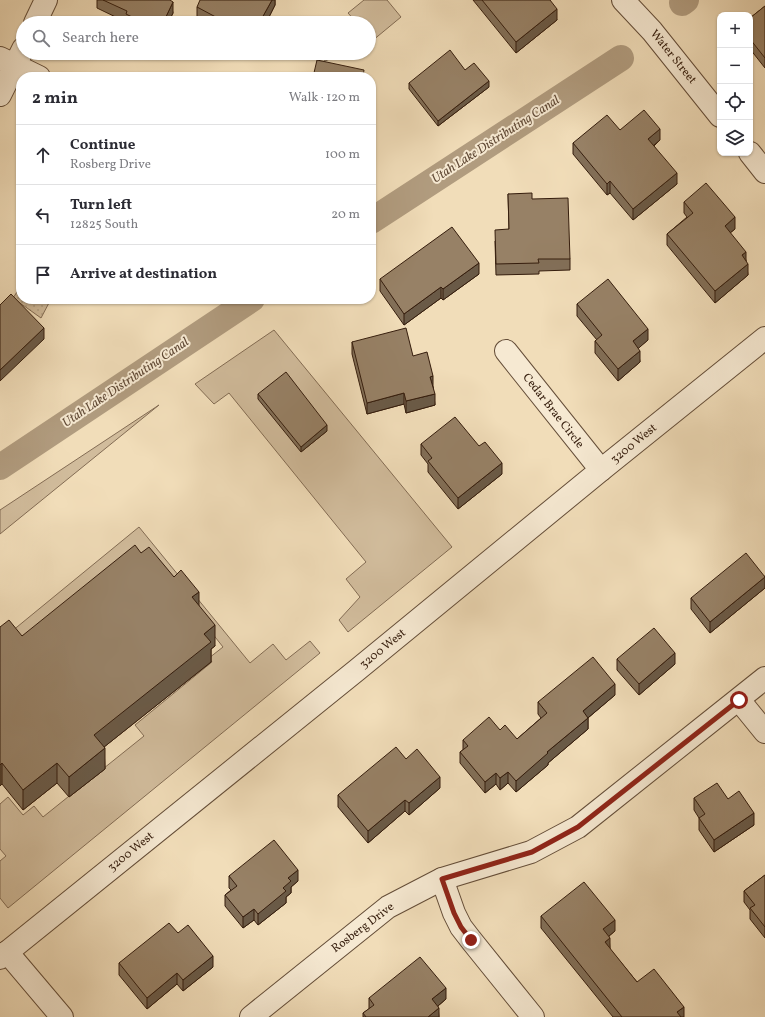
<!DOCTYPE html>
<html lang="en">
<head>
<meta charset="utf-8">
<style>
  :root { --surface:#fff; --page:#f2f2f3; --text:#2b2b33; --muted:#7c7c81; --line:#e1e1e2 }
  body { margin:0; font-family:Vollkorn,serif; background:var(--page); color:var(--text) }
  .controls { position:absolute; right:12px; top:12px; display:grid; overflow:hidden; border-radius:8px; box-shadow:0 1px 3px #0004 }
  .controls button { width:36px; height:36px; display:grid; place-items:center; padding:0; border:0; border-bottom:1px solid var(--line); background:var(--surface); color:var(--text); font:20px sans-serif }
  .stop { position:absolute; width:12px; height:12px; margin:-9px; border:3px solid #8f2418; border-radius:50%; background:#fff }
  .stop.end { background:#8f2418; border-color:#fff; box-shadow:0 1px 4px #0008 }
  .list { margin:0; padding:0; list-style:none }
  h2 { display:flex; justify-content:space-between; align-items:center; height:52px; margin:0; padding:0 16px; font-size:17px }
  h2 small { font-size:13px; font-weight:400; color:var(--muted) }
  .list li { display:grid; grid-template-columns:26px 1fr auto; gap:12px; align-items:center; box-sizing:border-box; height:60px; padding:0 16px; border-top:1px solid var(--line) }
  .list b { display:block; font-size:15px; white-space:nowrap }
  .list p { margin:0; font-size:13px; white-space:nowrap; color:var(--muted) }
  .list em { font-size:13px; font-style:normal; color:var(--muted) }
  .icon { flex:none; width:22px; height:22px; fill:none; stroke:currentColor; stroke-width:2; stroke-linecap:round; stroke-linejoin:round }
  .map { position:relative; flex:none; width:765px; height:1017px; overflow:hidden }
  .search { position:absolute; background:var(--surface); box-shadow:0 1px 3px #0004; left:16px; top:16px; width:360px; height:44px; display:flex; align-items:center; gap:10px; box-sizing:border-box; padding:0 14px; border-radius:22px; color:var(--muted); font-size:15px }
  .panel { position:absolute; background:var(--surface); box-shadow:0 1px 3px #0004; left:16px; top:72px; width:360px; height:232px; border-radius:16px }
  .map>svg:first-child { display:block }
</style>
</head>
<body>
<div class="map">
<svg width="765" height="1017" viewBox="0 0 765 1017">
  <defs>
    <pattern id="park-dots" width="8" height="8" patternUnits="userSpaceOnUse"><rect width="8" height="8" fill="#d1bc9c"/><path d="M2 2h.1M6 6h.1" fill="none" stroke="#b4a185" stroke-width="1.8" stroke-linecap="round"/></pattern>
  </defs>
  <rect width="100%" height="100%" fill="#f1ddb9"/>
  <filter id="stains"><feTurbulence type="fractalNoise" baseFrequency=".005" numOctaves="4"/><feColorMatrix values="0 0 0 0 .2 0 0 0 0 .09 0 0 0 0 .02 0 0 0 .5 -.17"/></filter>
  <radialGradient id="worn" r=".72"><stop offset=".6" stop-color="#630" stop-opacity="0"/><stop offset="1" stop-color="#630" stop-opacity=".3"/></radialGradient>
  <g fill="#d1bc9c" stroke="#836c54">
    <polygon points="364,0 387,0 401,17 372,41 369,38 369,23 357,23 348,13"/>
    <polygon points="274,330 452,547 348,632 339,620 360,597 346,579 366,562 229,393 214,404 195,384"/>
    <polygon points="159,405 0,534 0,510"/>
    <polygon points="139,527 250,663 273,644 286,660 310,641 320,653 8,908 0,898 0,861 6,856 0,849 0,804 8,797 23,815 34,806 43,817 144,736 135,725 212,662 209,658 223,647 197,614 14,646 6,636"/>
  </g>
  <g fill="url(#park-dots)" stroke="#836c54">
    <polygon points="320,53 345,53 325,61"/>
    <polygon points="21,286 21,299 51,299 41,318 13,298"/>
  </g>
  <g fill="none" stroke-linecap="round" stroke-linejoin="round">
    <g stroke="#b19c7f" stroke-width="26">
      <polyline points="682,3 686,0"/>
      <polyline points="371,221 621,58"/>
      <polyline points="0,467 252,299"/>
    </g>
    <defs>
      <g id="street">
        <polyline points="623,0 652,31 720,116"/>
        <polyline points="35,23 46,0"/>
        <polyline points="0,58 39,77"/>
        <polyline points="0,95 23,49"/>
        <polyline points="750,153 765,172"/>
        <polyline points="506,351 601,470"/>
        <polyline points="739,700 765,732"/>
        <polyline points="442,879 454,913 461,927 471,940 533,1017"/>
        <polyline points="7,952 62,1017"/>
        <polyline points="0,958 357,670 601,470 765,338"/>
        <polyline points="251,1017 388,907 442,879 531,852 578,827 765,678"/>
      </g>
    </defs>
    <use href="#street" stroke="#644d38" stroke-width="24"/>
    <use href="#street" stroke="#f6e9d2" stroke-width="22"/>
  </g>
  <g fill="#826f58" stroke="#351d0d">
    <polygon points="97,0 170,0 173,13 168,23 126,23 126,22 97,8"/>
    <polygon points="275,0 275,5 267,21 271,23 206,23 197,18 197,7"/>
    <polygon points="473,0 550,0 557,20 516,53"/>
    <polygon points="765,6 765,68 750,49 750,18"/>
    <polygon points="242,53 250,53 249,56"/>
    <polygon points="251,53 264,53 262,58"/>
    <polygon points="465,70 489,87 438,126 409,89 409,83"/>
    <polygon points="620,130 660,140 654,146 677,184 633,220 610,193 607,195 573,154 573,143"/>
    <polygon points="21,178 21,193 20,192 20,181"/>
    <polygon points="508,194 532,199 570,259 570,270 539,271 539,274 496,275 495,241 509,229"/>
    <polygon points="684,202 735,229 730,233 746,260 748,275 715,303 667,245 667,234 687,217 684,213"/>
    <polygon points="479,274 443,300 441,298 404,325 380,291 380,279"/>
    <polygon points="577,304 648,340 638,348 640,362 618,381 595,353 595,341 597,340 577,316"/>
    <polygon points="352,342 413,356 433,387 435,405 406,413 404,404 367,414 352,354"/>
    <polygon points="258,394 327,431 301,452 258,399"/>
    <polygon points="421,444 502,474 458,509 428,472 428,464 421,455"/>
    <polygon points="765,576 765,588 710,633 691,609 691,598"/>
    <polygon points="174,577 199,606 215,646 211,649 211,662 104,747 105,769 69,797 57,783 23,810 2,784 0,786 0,627 22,636"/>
    <polygon points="617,659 675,664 639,695 617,670"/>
    <polygon points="615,695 588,718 588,729 548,763 548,765 516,792 508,783 500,790 496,784 485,793 460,763 460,752 463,750 463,740 500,730 517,739 541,718 538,714 538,702"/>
    <polygon points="406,759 440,788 409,815 405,811 368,843 338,807 338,795"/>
    <polygon points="694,798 728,799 754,825 714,852 699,830 699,818 694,810"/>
    <polygon points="765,875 765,938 750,919 750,910 744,902 744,891"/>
    <polygon points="229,876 298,881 291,887 291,893 286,897 286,903 258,925 254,920 243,928 225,906 225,895 231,890 229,888"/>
    <polygon points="541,916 615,931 609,936 610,949 637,982 684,1017 613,1017 541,928"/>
    <polygon points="178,933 213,967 183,991 177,984 147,1009 119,975 119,963"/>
    <polygon points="369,998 446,999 438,1006 439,1017 363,1017 363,1013 369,1009"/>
  </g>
  <g fill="#6a5a47" stroke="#351d0d">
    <polygon points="272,0 275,0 275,5 266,23 262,18"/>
    <polygon points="173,2 173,13 168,23 163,23"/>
    <polygon points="557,9 557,20 516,53 516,42"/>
    <polygon points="262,53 264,53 262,58"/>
    <polygon points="489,81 489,87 438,126 438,121"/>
    <polygon points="660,129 660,140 648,150 648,139"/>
    <polygon points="677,173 677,184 633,220 633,209"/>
    <polygon points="610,181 610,193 607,195 607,184"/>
    <polygon points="735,217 735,229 725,237 725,226"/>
    <polygon points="746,252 746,263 742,255"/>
    <polygon points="479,263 479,274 443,300 443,289"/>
    <polygon points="748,264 748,275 715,303 715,291"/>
    <polygon points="441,287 441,298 404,325 404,314"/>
    <polygon points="44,328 44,339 0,381 0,370"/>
    <polygon points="648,329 648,340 633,353 633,341"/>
    <polygon points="640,351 640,362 618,381 618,369"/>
    <polygon points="433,376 433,388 430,377"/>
    <polygon points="404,393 404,404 367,414 367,403"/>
    <polygon points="435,394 435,405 406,413 406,401"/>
    <polygon points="327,425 327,431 301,452 301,447"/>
    <polygon points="502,463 502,474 458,509 458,498"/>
    <polygon points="765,577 765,588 710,633 710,622"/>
    <polygon points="199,592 199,612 192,597"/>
    <polygon points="215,625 215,646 211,649 211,662 94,755 94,735 204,634"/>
    <polygon points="675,653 675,664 639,695 639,684"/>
    <polygon points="615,684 615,695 583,722 583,711"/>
    <polygon points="588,718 588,729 548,763 548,765 516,792 516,781 547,752"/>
    <polygon points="105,748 105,769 69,797 69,777"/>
    <polygon points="2,763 2,784 0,786 0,765"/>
    <polygon points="57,763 57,783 23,810 23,790"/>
    <polygon points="508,772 508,783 500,790 500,778"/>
    <polygon points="496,773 496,784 485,793 485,782"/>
    <polygon points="440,777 440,788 409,815 409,803"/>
    <polygon points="405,800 405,811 368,843 368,831"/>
    <polygon points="754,813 754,825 714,852 714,840"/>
    <polygon points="298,870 298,881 291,887 291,893 286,897 286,903 258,925 258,914 283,888 288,878"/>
    <polygon points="254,909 254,920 243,928 243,917"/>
    <polygon points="615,920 615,931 603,941 603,929"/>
    <polygon points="610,938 610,949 605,942"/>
    <polygon points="213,956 213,967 183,991 183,980"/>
    <polygon points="177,973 177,984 147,1009 147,998"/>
    <polygon points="446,988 446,999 432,1011 432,999"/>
    <polygon points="684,1007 684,1017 677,1017 677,1012"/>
    <polygon points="439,1008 439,1017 428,1017"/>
  </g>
  <g fill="#978166" stroke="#351d0d">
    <polygon points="103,0 170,0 173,2 163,23 152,23 149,22 148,23 144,23 126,14 127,11"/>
    <polygon points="200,0 272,0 262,18 271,23 227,23 197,7"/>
    <polygon points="482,0 550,0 557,9 516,42"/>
    <polygon points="765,6 765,58 750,39 750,18"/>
    <polygon points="450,50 465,70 474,63 489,81 438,121 409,83"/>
    <polygon points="317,60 364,70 363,77 313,77"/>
    <polygon points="644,110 660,129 648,139 677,173 633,209 610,181 607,184 573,143 607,115 620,130"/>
    <polygon points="706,183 735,217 725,226 746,252 742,255 748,264 715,291 667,234 693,213 684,202"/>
    <polygon points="532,193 532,199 568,198 570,259 538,259 539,263 496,264 495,230 509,229 508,194"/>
    <polygon points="452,227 479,263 443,289 441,287 404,314 380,279"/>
    <polygon points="608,279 648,329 633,341 640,351 618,369 595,341 602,335 577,304"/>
    <polygon points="11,294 44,328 0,370 0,305"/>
    <polygon points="406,328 413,356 427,352 433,376 430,377 435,394 406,401 404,393 367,403 352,342"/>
    <polygon points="286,372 327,425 301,447 258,394"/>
    <polygon points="455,417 479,446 485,442 502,463 458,498 428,461 432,458 421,444"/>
    <polygon points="135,545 141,553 149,547 174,577 181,570 199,592 192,597 215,625 204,634 211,642 94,735 105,748 69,777 57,763 23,790 2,763 0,765 0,627 9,620 22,636"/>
    <polygon points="746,553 765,577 710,622 691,598"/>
    <polygon points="654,628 675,653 639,684 617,659"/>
    <polygon points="593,657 615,684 583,711 588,718 547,752 548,753 516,781 508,772 500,778 496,773 485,782 460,752 468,746 463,740 489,717 500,730 505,725 517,739 547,713 538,702"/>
    <polygon points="396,747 406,759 417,749 440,777 409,803 405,800 368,831 338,795"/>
    <polygon points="717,783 728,799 739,791 754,813 714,840 699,818 705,814 694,798"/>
    <polygon points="274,840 298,870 288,878 291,881 283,888 286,891 258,914 254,909 243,917 225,895 237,886 229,876"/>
    <polygon points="765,875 765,927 750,908 755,905 744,891"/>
    <polygon points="584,882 615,920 603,929 610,938 605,942 637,982 654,969 684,1007 677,1012 681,1017 622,1017 541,916"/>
    <polygon points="169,923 178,933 188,925 213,956 183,980 177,973 147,998 119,963"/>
    <polygon points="420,957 446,988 432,999 439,1008 428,1017 366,1017 363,1013 374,1005 369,998"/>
  </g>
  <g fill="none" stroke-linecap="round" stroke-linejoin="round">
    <polyline stroke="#8f2418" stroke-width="5" points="471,940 461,927 454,913 442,879 532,852 578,827 739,700"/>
  </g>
  <g text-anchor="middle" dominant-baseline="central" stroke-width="4" stroke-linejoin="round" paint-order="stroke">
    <g font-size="12" fill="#351d0d" stroke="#f6e9d2">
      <text transform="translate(673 57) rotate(51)">Water Street</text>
      <text transform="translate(553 411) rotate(52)">Cedar Brae Circle</text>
      <text transform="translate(634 444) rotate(-39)">3200 West</text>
      <text transform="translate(383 649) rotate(-39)">3200 West</text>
      <text transform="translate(131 852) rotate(-39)">3200 West</text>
      <text transform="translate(363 928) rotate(-37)">Rosberg Drive</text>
    </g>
    <g font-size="13" font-style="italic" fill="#604935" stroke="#f6e9d2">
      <text transform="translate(496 140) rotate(-33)">Utah Lake Distributing Canal</text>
      <text transform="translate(126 383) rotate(-34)">Utah Lake Distributing Canal</text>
    </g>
  </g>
  <rect width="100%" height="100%" filter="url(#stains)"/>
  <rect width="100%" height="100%" fill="url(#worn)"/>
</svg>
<div class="controls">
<button>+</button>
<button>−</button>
<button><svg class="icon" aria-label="locate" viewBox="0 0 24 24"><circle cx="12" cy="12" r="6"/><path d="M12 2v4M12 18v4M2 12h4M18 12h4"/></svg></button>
<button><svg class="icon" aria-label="layers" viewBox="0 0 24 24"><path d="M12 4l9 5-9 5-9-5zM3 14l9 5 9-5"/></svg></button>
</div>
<div class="stop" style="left:739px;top:700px"></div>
<div class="stop end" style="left:471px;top:940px"></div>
<div class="search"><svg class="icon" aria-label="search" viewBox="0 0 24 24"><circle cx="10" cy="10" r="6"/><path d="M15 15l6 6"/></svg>Search here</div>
<section class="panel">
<h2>2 min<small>Walk · 120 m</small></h2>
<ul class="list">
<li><svg class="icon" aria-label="ahead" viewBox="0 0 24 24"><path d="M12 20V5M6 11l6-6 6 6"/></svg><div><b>Continue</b><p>Rosberg Drive</p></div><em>100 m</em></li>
<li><svg class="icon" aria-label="left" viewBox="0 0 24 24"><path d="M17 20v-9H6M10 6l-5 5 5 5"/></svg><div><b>Turn left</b><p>12825 South</p></div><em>20 m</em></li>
<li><svg class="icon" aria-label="arrive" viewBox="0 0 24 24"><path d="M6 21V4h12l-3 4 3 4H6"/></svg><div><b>Arrive at destination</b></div></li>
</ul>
</section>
</div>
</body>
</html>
